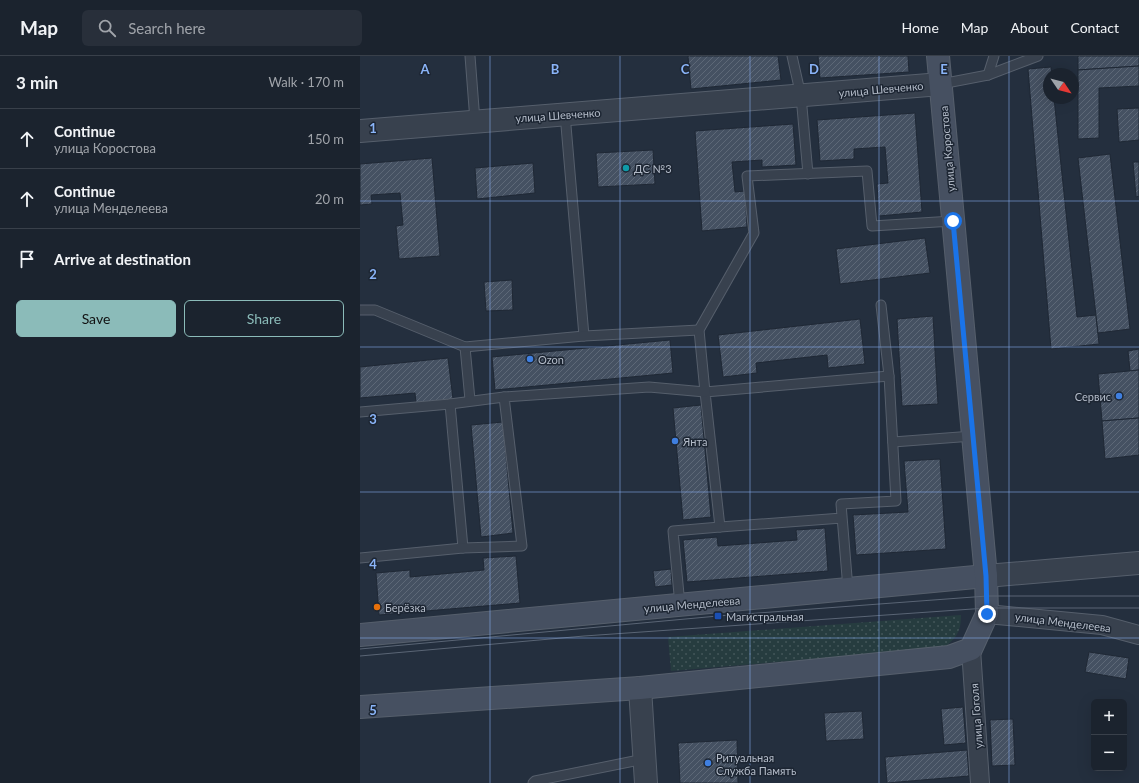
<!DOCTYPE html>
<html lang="en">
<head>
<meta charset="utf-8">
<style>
  :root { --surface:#1b232e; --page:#282f3a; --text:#f1f3f6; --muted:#a0a4aa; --line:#39404a; --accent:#8bbbb9 }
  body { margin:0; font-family:Lato,sans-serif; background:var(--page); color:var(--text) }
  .controls { position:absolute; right:12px; bottom:12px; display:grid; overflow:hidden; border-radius:6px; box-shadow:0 4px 16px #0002 }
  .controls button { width:36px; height:36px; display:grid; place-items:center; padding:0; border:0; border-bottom:1px solid var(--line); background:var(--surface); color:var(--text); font:20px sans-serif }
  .compass { position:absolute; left:683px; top:12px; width:36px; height:36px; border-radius:50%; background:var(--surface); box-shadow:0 4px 16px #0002; rotate:125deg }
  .stop { position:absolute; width:12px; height:12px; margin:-9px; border:3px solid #1a73e8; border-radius:50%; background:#fff }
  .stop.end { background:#1a73e8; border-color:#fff; box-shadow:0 1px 4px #0008 }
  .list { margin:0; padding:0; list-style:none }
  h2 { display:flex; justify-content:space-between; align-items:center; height:52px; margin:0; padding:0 16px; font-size:17px }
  h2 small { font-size:13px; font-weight:400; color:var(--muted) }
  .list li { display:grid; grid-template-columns:26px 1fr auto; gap:12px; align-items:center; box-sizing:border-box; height:60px; padding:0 16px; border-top:1px solid var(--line) }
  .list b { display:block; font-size:15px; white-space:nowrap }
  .list p { margin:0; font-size:13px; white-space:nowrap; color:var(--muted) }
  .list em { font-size:13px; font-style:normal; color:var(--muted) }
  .actions { display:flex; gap:8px; padding:12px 16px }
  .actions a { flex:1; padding:9px 0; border:1px solid var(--accent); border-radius:6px; text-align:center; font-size:14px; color:var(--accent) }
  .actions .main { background:var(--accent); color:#111 }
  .icon { flex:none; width:22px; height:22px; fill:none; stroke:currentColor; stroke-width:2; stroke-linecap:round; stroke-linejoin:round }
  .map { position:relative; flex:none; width:779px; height:727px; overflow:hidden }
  header { display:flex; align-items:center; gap:24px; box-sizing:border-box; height:56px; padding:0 20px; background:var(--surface); border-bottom:1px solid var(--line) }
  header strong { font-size:19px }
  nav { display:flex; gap:22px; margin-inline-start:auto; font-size:14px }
  .search { width:280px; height:36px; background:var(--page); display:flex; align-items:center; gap:10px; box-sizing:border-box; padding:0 14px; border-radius:6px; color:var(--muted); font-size:15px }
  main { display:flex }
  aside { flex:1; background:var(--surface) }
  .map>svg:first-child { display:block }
</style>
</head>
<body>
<header>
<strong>Map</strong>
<div class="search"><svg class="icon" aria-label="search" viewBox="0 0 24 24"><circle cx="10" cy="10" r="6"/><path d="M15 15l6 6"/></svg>Search here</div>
<nav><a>Home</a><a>Map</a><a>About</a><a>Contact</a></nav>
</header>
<main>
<aside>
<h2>3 min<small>Walk · 170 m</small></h2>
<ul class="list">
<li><svg class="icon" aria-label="ahead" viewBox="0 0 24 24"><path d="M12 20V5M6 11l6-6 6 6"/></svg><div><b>Continue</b><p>улица Коростова</p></div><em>150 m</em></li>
<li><svg class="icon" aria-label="ahead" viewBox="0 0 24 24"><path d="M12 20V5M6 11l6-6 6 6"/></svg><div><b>Continue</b><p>улица Менделеева</p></div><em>20 m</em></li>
<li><svg class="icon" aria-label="arrive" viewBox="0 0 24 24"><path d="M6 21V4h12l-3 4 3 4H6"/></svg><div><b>Arrive at destination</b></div></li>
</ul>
<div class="actions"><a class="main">Save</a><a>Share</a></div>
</aside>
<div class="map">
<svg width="779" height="727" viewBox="0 0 779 727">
  <defs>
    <pattern id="grass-dots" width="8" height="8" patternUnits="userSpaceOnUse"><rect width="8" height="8" fill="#263c3f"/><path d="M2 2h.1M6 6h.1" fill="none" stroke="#435659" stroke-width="1.8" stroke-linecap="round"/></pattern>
    <pattern id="building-hatch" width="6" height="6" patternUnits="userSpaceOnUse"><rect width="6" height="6" fill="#455162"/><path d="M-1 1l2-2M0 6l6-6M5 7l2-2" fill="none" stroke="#5d6877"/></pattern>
  </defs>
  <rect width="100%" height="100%" fill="#242f3e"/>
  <path fill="url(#grass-dots)" d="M601 559C601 575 597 581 584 592L311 615 308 581Z"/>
  <g fill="url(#building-hatch)" stroke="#1f2835">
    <polygon points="328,0 418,0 421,24 331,33"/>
    <polygon points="458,0 548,0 549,16 460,22"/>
    <polygon points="718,0 779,0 779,10 718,14"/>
    <polygon points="779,10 779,30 739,32 739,82 718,83 718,14"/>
    <polygon points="691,11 692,18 689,18 689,42 694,42 717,261 736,259 739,288 691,293 668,13"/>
    <polygon points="779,52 779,84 759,86 757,53"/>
    <polygon points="555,57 562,156 519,160 517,128 528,127 525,91 494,93 494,103 460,105 457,64"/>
    <polygon points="433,68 436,109 402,111 402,104 372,106 375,136 385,135 387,171 342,175 335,75"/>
    <polygon points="293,94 295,128 238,131 236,97"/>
    <polygon points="750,98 770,273 738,277 718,102"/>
    <polygon points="72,102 80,200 39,203 36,170 43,169 40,137 11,139 12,148 0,149 0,108"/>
    <polygon points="773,106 779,106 779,140 776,141"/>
    <polygon points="173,107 175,137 117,143 115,112"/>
    <polygon points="565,182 570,217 480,228 476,193"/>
    <polygon points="152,224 153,254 126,255 124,226"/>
    <polygon points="573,260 578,348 542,350 537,263"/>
    <polygon points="500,263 505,308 468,312 467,299 396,307 397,317 363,321 358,279"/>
    <polygon points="310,284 313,317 135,334 132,301"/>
    <polygon points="779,293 779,314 770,315 768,295"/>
    <polygon points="88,302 93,343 56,347 55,337 0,342 0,311"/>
    <polygon points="779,314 779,362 742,365 738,318"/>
    <polygon points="341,349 351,461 323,464 313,352"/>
    <polygon points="779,362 779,399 745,403 742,365"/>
    <polygon points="143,366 153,477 121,481 111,369"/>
    <polygon points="580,403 586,493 496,499 493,459 548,456 544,405"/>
    <polygon points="465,472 468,515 327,526 323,484 357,481 358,490 437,484 436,474"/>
    <polygon points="156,500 160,547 19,559 16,517 50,514 50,521 124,514 123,502"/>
    <polygon points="311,513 312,529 295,531 293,515"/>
    <polygon points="729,596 769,602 766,623 725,616"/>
    <polygon points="603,651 606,687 584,689 581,653"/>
    <polygon points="502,655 504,683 466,685 464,657"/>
    <polygon points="653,663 655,709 632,710 630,664"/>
    <polygon points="377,684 378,727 320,727 318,687"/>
    <polygon points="607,694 609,720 527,727 525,701"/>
  </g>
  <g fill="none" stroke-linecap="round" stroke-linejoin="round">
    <defs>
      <g id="service">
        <polyline points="110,0 115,65"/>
        <polyline points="432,0 441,40 448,118"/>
        <polyline points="628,19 634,0"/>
        <polyline points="581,28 628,19 678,0"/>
        <polyline points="205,58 224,280"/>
        <polyline points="521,249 529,320"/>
        <polyline points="0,254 15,254 105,291 110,344"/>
        <polyline points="105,291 224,280 339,274"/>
        <polyline points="90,348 103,492"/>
        <polyline points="0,356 90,348 144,341"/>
        <polyline points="533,386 613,380"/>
        <polyline points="482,462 360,471 345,336 529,320 536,445 481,448 488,533"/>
        <polyline points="0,502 103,492 162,490 144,341 289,331 345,336 339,274 394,177 387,120 507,115 512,170 593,165"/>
        <polyline points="320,549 313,475 360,471"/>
        <polyline points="173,727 175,725 284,703"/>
      </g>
      <g id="minor">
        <polyline points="627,558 742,569 779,579"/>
        <polyline points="611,593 620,727"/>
      </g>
      <g id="tertiary">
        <polyline points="0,75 581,28"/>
        <polyline points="626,520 779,507"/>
        <polyline points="280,632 286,727"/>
      </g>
      <g id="secondary">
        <polyline points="0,579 626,520"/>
        <polyline points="0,651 280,632 589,601 611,593 627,558 626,520 578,0"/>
      </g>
    </defs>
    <use href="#service" stroke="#565f6c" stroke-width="11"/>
    <use href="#minor" stroke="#565f6c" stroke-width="20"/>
    <use href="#tertiary" stroke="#565f6c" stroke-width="24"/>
    <use href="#secondary" stroke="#565f6c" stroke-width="24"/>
    <use href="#service" stroke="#38414e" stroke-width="9"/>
    <use href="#minor" stroke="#38414e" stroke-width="18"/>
    <use href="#tertiary" stroke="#38414e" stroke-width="22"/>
    <use href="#secondary" stroke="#465061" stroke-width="22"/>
    <g stroke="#5a6575" stroke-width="1">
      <polyline points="0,593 358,560 627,540 779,540"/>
      <polyline points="0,600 224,580 627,552 779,552"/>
    </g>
  </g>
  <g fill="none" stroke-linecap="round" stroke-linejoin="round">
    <polyline stroke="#1a73e8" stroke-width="5" points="593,165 626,520 627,558"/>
  </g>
  <path fill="none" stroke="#8ab4f8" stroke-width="1" stroke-opacity="0.55" d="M130 0V727M260 0V727M390 0V727M519 0V727M649 0V727M0 145H779M0 291H779M0 436H779M0 582H779"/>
  <circle fill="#0f9aa8" stroke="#1d2633" stroke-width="1.5" cx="266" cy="112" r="4"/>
  <g fill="#3f7fe0" stroke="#1d2633" stroke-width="1.5">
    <circle cx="170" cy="303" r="4"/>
    <circle cx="759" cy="340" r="4"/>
    <circle cx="315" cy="385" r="4"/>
    <circle cx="348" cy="707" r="4"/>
  </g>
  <circle fill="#e8710a" stroke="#1d2633" stroke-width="1.5" cx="17" cy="551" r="4"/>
  <rect fill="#1a4fb4" stroke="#1d2633" stroke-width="1.5" x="354" y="556" width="8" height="8" rx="2"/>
  <g text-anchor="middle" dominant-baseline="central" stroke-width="3" stroke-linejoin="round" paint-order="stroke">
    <g font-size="11" fill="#b4bcc9" stroke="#1d2633">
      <text transform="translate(521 33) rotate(-5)">улица Шевченко</text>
      <text transform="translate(198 59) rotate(-4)">улица Шевченко</text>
      <text transform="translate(587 93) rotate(-95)">улица Коростова</text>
      <text transform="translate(332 548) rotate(-5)">улица Менделеева</text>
      <text transform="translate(703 566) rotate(7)">улица Менделеева</text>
      <text transform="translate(616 660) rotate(-94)">улица Гоголя</text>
    </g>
    <g font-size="11" fill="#b4bcc9" stroke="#1d2633" text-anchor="start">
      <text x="274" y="112">ДС №3</text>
      <text x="178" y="303">Ozon</text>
      <text x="751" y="340" text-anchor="end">Сервис</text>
      <text x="323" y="385">Янта</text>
      <text x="25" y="551">Берёзка</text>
      <text x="366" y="560">Магистральная</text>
      <text x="356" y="701">Ритуальная<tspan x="356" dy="13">Служба Память</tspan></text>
    </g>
  </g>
  <g font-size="13" text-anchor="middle" font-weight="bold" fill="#8ab4f8" stroke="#1d2633" stroke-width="3" stroke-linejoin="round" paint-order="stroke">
    <text x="65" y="18">A</text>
    <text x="195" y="18">B</text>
    <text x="325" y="18">C</text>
    <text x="454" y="18">D</text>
    <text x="584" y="18">E</text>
    <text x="13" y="77">1</text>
    <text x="13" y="223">2</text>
    <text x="13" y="368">3</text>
    <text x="13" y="513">4</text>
    <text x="13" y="659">5</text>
  </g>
</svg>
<div class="controls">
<button>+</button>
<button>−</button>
</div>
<svg class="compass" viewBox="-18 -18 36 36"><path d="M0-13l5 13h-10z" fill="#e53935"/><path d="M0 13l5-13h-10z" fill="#a0a4aa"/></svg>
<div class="stop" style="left:593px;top:165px"></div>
<div class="stop end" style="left:627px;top:558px"></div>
</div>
</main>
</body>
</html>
